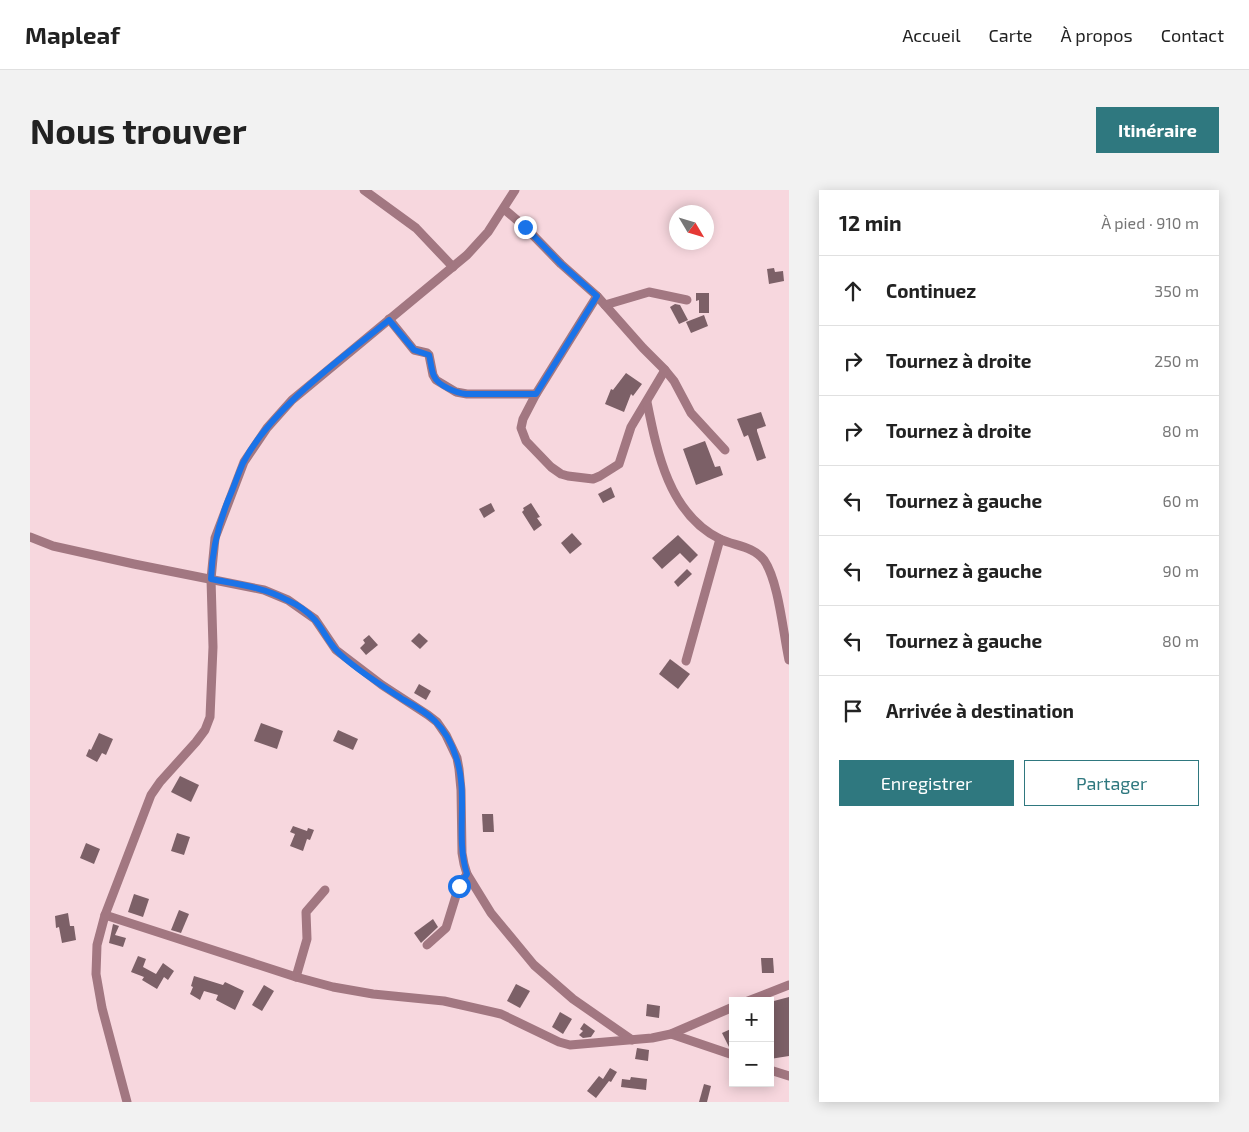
<!DOCTYPE html>
<html lang="fr">
<head>
<meta charset="utf-8">
<style>
  :root { --surface:#fff; --page:#f2f2f2; --text:#222; --muted:#767676; --line:#e0e0e0; --accent:#2f787f }
  body { margin:0; font-family:"Exo 2",sans-serif; background:var(--page); color:var(--text) }
  .controls { position:absolute; right:15px; bottom:15px; display:grid; overflow:hidden; border-radius:0px; box-shadow:0 2px 12px #0003 }
  .controls button { width:45px; height:45px; display:grid; place-items:center; padding:0; border:0; border-bottom:1px solid var(--line); background:var(--surface); color:var(--text); font:25px sans-serif }
  .compass { position:absolute; left:639px; top:15px; width:45px; height:45px; border-radius:50%; background:var(--surface); box-shadow:0 2px 12px #0003; rotate:128deg }
  .stop { position:absolute; width:15px; height:15px; margin:-11px; border:4px solid #1a73e8; border-radius:50%; background:#fff }
  .stop.end { background:#1a73e8; border-color:#fff; box-shadow:0 1px 5px #0008 }
  .list { margin:0; padding:0; list-style:none }
  h2 { display:flex; justify-content:space-between; align-items:center; height:65px; margin:0; padding:0 20px; font-size:21px }
  h2 small { font-size:16px; font-weight:400; color:var(--muted) }
  .list li { display:grid; grid-template-columns:32px 1fr auto; gap:15px; align-items:center; box-sizing:border-box; height:70px; padding:0 20px; border-top:1px solid var(--line) }
  .list b { display:block; font-size:19px; white-space:nowrap }
  .list em { font-size:16px; font-style:normal; color:var(--muted) }
  .actions { display:flex; gap:10px; padding:15px 20px }
  .actions a { flex:1; padding:11px 0; border:1px solid var(--accent); border-radius:0px; text-align:center; font-size:18px; color:var(--accent) }
  .actions .main { background:var(--accent); color:#fff }
  .icon { flex:none; width:28px; height:28px; fill:none; stroke:currentColor; stroke-width:2; stroke-linecap:round; stroke-linejoin:round }
  .map { position:relative; flex:none; width:759px; height:912px; overflow:hidden; border-radius:0px }
  header { display:flex; align-items:center; gap:30px; box-sizing:border-box; height:70px; padding:0 25px; background:var(--surface); border-bottom:1px solid var(--line) }
  header strong { font-size:24px }
  nav { display:flex; gap:28px; margin-inline-start:auto; font-size:18px }
  .intro { display:flex; align-items:center; justify-content:space-between; box-sizing:border-box; height:120px; padding:0 30px }
  h1 { margin:0; font-size:35px }
  .button { padding:12px 22px; border-radius:0px; background:var(--accent); color:#fff; font-size:18px; font-weight:700 }
  main { display:flex; gap:30px; padding:0 30px }
  aside { flex:1; background:var(--surface); border-radius:0px; box-shadow:0 2px 12px #0003 }
  .map>svg:first-child { display:block }
</style>
</head>
<body>
<header>
<strong>Mapleaf</strong>
<nav><a>Accueil</a><a>Carte</a><a>À propos</a><a>Contact</a></nav>
</header>
<div class="intro"><h1>Nous trouver</h1><a class="button">Itinéraire</a></div>
<main>
<div class="map">
<svg width="759" height="912" viewBox="0 0 759 912">
  <rect width="100%" height="100%" fill="#f7d7de"/>
  <g fill="#7c6067">
    <polygon points="744,78 745,82 753,81 754,91 739,94 737,79"/>
    <polygon points="666,103 679,103 679,123 669,123 669,110 666,111"/>
    <polygon points="645,114 650,115 658,130 649,134 640,117"/>
    <polygon points="674,125 678,136 661,143 656,132"/>
    <polygon points="596,183 612,194 603,206 601,204 594,222 575,214 581,199 583,200"/>
    <polygon points="731,222 736,236 727,239 727,241 736,268 727,271 718,245 714,247 707,229"/>
    <polygon points="675,251 685,277 690,276 693,285 666,295 653,259"/>
    <polygon points="581,297 585,307 573,313 568,304"/>
    <polygon points="461,313 465,321 454,328 449,319"/>
    <polygon points="501,313 510,327 507,328 512,335 504,341 492,322 494,320 493,318"/>
    <polygon points="542,343 552,354 540,364 531,353"/>
    <polygon points="648,345 668,365 660,373 650,363 632,379 622,368"/>
    <polygon points="657,379 662,384 648,397 644,392"/>
    <polygon points="389,443 398,451 390,459 381,451"/>
    <polygon points="339,445 348,455 336,465 330,458 335,453 333,450"/>
    <polygon points="640,469 660,484 648,499 629,484"/>
    <polygon points="389,494 401,501 396,510 384,503"/>
    <polygon points="231,533 253,541 247,559 224,551"/>
    <polygon points="308,540 328,549 323,560 303,551"/>
    <polygon points="69,543 83,549 76,565 72,563 67,572 56,566 59,559 61,560"/>
    <polygon points="150,586 169,595 161,612 141,602"/>
    <polygon points="452,624 463,624 464,642 453,642"/>
    <polygon points="263,636 277,641 278,638 284,640 280,650 277,649 273,661 260,656 265,644 260,642"/>
    <polygon points="147,643 160,647 154,665 141,661"/>
    <polygon points="56,653 70,659 64,674 50,668"/>
    <polygon points="104,704 119,709 113,727 98,722"/>
    <polygon points="149,720 159,724 151,743 141,740"/>
    <polygon points="38,723 40,736 44,736 46,750 32,753 29,737 26,738 25,726"/>
    <polygon points="403,729 408,737 391,753 384,743"/>
    <polygon points="83,734 89,736 85,745 96,748 93,757 79,753"/>
    <polygon points="108,766 116,769 113,777 126,784 133,773 144,781 138,790 134,787 127,799 112,790 114,787 101,782"/>
    <polygon points="731,768 743,768 744,783 732,783"/>
    <polygon points="164,786 193,795 195,792 214,801 205,820 186,810 188,805 174,801 170,810 160,804 163,797 161,796"/>
    <polygon points="486,794 500,801 490,818 477,811"/>
    <polygon points="234,795 244,801 232,821 222,815"/>
    <polygon points="759,807 759,866 740,869 740,812"/>
    <polygon points="617,814 630,816 629,828 616,826"/>
    <polygon points="530,822 542,829 533,844 522,837"/>
    <polygon points="554,833 565,841 561,847 553,848 549,845 553,841 550,839"/>
    <polygon points="703,838 703,858 699,857 692,843"/>
    <polygon points="607,858 619,860 618,871 605,869"/>
    <polygon points="580,878 587,882 581,892 579,891 566,908 557,901 569,886 573,889"/>
    <polygon points="601,887 617,889 616,900 591,897 592,889 600,890"/>
    <polygon points="674,894 681,896 677,912 669,912"/>
  </g>
  <g fill="none" stroke-linecap="round" stroke-linejoin="round">
    <g stroke="#a27781" stroke-width="9">
      <polyline points="334,0 386,38 423,77"/>
      <polyline points="474,19 495,37 531,74 567,106 613,158 635,180 644,191 661,223 695,260"/>
      <polyline points="567,106 506,204 493,229 491,238 496,251 521,277 531,284 538,286 563,289 570,286 589,274 601,237 635,180"/>
      <polyline points="575,115 619,102 657,110"/>
      <polyline points="359,129 384,160 397,163 399,165 403,185 406,190 426,202 437,204 506,204"/>
      <path d="M617 212C627 262 639 324 690 349 705 356 723 356 734 370 749 392 753 443 759 470"/>
      <polyline points="0,347 23,356 104,374 234,400 258,410 285,429 306,460 352,495 398,525 407,532 416,545 427,568 429,579 431,600 432,663 434,674 437,684 461,723 504,775 543,809 602,850"/>
      <polyline points="656,471 690,349"/>
      <polyline points="75,725 266,787 303,797 343,804 414,811 471,824 529,852 540,855 622,848 641,844 703,817"/>
      <polyline points="397,755 416,738 429,696 437,684"/>
      <polyline points="266,787 277,749 276,722 295,700"/>
      <polyline points="718,811 759,795"/>
      <polyline points="641,844 703,865"/>
      <polyline points="740,880 759,886"/>
      <polyline points="97,912 72,818 66,784 67,755 75,725 121,605 130,592 166,552 175,540 180,527 183,457 181,389 185,348 214,272 237,238 262,210 437,65 458,42 485,0"/>
    </g>
  </g>
  <g fill="none" stroke-linecap="round" stroke-linejoin="round">
    <path stroke="#1a73e8" stroke-width="6" d="M429 696 437 684C425 647 439 604 426 567 422 554 415 541 405 531 396 522 385 516 374 510 354 497 323 478 307 461 298 452 293 439 285 430 278 422 266 414 257 410 234 397 206 394 181 389 182 360 188 335 199 308 204 297 208 284 213 273 242 217 311 169 359 130L384 160 399 165C401 172 401 180 404 186 408 196 427 203 436 204H506L567 106 531 74 495 37"/>
  </g>
</svg>
<div class="controls">
<button>+</button>
<button>−</button>
</div>
<svg class="compass" viewBox="-18 -18 36 36"><path d="M0-13l5 13h-10z" fill="#e53935"/><path d="M0 13l5-13h-10z" fill="#767676"/></svg>
<div class="stop" style="left:429px;top:696px"></div>
<div class="stop end" style="left:495px;top:37px"></div>
</div>
<aside>
<h2>12 min<small>À pied · 910 m</small></h2>
<ul class="list">
<li><svg class="icon" aria-label="ahead" viewBox="0 0 24 24"><path d="M12 20V5M6 11l6-6 6 6"/></svg><div><b>Continuez</b></div><em>350 m</em></li>
<li><svg class="icon" aria-label="right" viewBox="0 0 24 24"><path d="M7 20v-9h11M14 6l5 5-5 5"/></svg><div><b>Tournez à droite</b></div><em>250 m</em></li>
<li><svg class="icon" aria-label="right" viewBox="0 0 24 24"><path d="M7 20v-9h11M14 6l5 5-5 5"/></svg><div><b>Tournez à droite</b></div><em>80 m</em></li>
<li><svg class="icon" aria-label="left" viewBox="0 0 24 24"><path d="M17 20v-9H6M10 6l-5 5 5 5"/></svg><div><b>Tournez à gauche</b></div><em>60 m</em></li>
<li><svg class="icon" aria-label="left" viewBox="0 0 24 24"><path d="M17 20v-9H6M10 6l-5 5 5 5"/></svg><div><b>Tournez à gauche</b></div><em>90 m</em></li>
<li><svg class="icon" aria-label="left" viewBox="0 0 24 24"><path d="M17 20v-9H6M10 6l-5 5 5 5"/></svg><div><b>Tournez à gauche</b></div><em>80 m</em></li>
<li><svg class="icon" aria-label="arrive" viewBox="0 0 24 24"><path d="M6 21V4h12l-3 4 3 4H6"/></svg><div><b>Arrivée à destination</b></div></li>
</ul>
<div class="actions"><a class="main">Enregistrer</a><a>Partager</a></div>
</aside>
</main>
</body>
</html>
